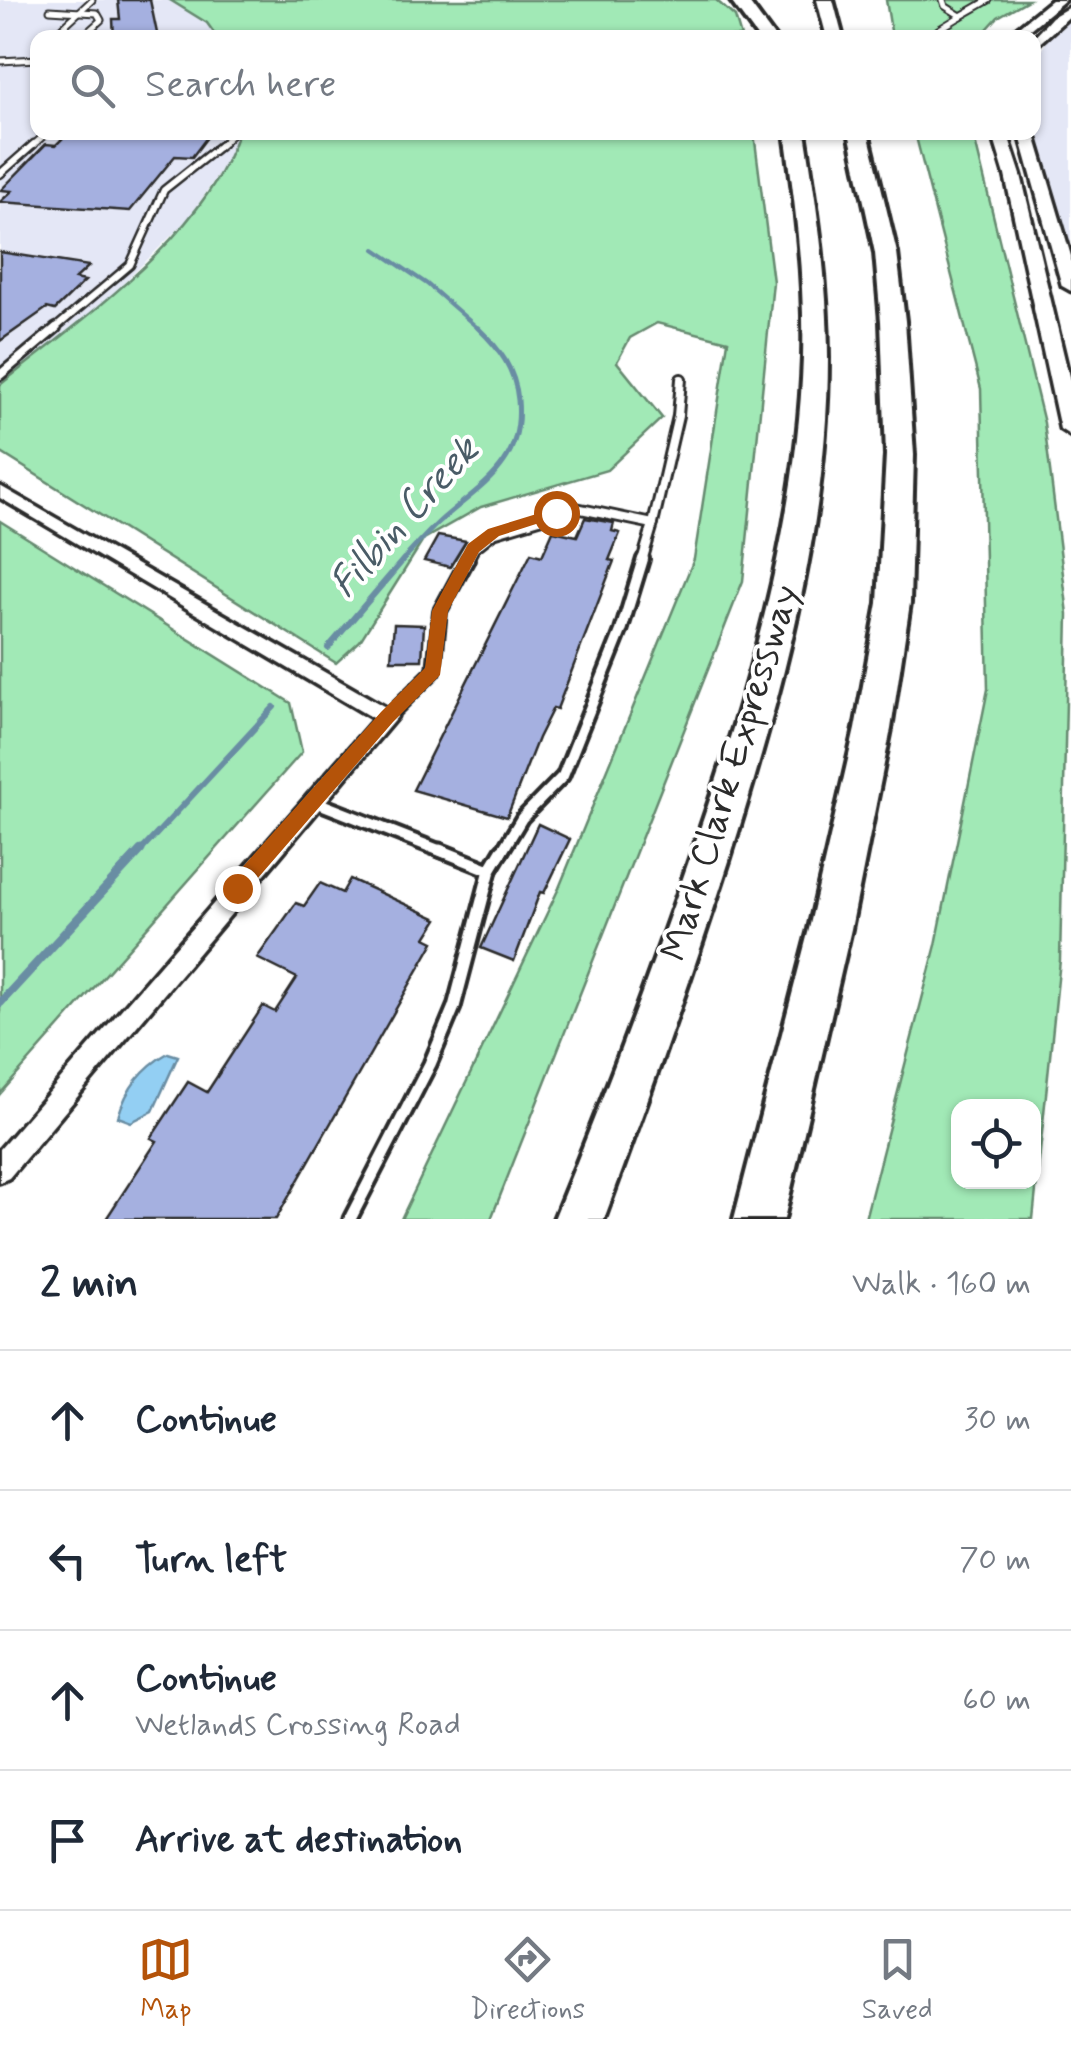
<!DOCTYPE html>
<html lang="en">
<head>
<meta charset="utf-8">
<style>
  :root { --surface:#fff; --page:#f2f2f3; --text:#1f2937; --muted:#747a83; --line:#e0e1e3; --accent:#b45309 }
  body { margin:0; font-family:Mynerve,sans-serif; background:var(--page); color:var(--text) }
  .controls { position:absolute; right:30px; bottom:30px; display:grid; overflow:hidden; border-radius:20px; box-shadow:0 2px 8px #0004 }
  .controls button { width:90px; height:90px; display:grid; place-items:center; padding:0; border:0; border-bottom:2px solid var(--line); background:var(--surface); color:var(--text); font:50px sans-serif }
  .stop { position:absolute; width:30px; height:30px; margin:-22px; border:8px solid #b45309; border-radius:50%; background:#fff }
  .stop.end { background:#b45309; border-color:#fff; box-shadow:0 2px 10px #0008 }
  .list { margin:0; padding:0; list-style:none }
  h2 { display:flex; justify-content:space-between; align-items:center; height:130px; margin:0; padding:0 40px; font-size:42px }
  h2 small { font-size:32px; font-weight:400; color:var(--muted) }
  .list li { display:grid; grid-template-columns:65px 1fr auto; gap:30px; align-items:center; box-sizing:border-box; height:140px; padding:0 40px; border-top:2px solid var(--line) }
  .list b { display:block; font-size:38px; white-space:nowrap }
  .list p { margin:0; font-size:32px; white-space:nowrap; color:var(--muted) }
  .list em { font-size:32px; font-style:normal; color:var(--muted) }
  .icon { flex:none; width:55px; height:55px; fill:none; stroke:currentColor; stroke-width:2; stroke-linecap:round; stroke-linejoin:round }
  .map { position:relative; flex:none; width:1071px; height:1219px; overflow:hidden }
  .search { position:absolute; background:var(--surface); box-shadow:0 2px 8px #0004; left:30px; right:30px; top:30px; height:110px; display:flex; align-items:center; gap:25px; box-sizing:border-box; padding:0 35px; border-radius:20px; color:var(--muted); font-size:38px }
  .sheet { height:690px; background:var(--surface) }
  nav { display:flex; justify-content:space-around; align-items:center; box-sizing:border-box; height:140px; border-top:2px solid var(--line); background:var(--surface); font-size:28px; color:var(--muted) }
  nav a { display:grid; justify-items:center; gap:5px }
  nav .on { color:var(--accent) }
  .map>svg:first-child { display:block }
</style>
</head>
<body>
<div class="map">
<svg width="1071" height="1219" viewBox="0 0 1071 1219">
  <rect width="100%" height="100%" fill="#fff"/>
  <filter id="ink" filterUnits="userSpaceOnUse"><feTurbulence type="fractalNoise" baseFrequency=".01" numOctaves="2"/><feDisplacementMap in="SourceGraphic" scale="20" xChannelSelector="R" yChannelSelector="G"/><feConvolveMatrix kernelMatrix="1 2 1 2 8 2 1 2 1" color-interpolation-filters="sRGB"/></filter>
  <g filter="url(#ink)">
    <g fill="#e4e7f6">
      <polygon points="0,0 170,0 207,23 217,37 38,38 38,132 238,133 232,153 190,217 109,298 0,385"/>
      <polygon points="1071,17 1071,253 1034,123 1034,63 1050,35"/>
    </g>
    <g fill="#a1e9b6" stroke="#668a70" stroke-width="2.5" fill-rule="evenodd">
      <polygon points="170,0 716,0 735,17 741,37 217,37 207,23"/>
      <polygon points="886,0 1028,0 998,17 979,38 892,37"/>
      <path d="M238 133H754L773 282 743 581 491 1219H401L559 888 694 559 728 341 657 323 630 338 617 362 662 418 607 470 481 507 424 539 360 641 336 663 0 452V385C82 319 205 236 238 133Z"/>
      <path d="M915 133H973L1044 423 1068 614 1060 960 1033 1219H865L936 945 988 689 981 389ZM958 1106H1034V1182H958Z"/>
      <polygon points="0,521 291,703 302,752 0,1094"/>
    </g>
    <path fill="#93cff3" stroke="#698da3" stroke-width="2.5" d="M168 1053 178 1056 153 1111 131 1122 118 1117C126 1089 143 1067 168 1053Z"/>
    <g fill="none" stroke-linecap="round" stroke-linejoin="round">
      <polyline stroke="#698da3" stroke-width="4" points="375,249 427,284 480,330"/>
      <path stroke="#698da3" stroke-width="5" d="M402 561C414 548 426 534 439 522 482 484 524 465 518 400 515 369 500 349 478 328"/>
      <g stroke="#698da3" stroke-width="6">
        <polyline points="328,648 404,559"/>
        <polyline points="139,853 274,707"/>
      </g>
      <polyline stroke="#698da3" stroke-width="9" points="0,1003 141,850"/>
    </g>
    <g fill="#a5b0e0" stroke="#2b2b2b" stroke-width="2.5">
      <polygon points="118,0 150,0 158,38 114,38 113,19 120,19"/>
      <polygon points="69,132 211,132 192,157 175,156 130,211 0,202 12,191 1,190 46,144 56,145"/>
      <polygon points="0,252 89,266 75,279 85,281 55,310 47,308 0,341"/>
      <polygon points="585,518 614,523 612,531 620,533 609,560 614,561 557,709 553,708 538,738 507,817 413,790 531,553 542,556 553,531 577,536"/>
      <polygon points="438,536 466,541 450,567 424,561"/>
      <polygon points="394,624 424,625 422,660 391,660"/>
      <polygon points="538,824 570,839 544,893 540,892 514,961 481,948"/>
      <polygon points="350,879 438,919 426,938 434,942 276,1219 106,1219 157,1141 151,1138 188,1082 207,1092 263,1006 275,1012 297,978 257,958 296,903 304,906 320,883 342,893"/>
    </g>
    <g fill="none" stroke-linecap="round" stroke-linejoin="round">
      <defs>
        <g id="lane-far4">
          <polyline points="50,10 97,13 101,20 81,38"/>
          <polyline points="961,16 989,0"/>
          <polyline points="51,38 92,0"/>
          <polyline points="936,38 938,30 961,16 945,6 943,0"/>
          <polyline points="0,61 38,59"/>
          <polyline points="31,147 48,132"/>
          <polyline points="219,147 234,132"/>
        </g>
        <g id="lane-far3">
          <polyline points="0,174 34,144"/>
          <polyline points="53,330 130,265 164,190 222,144"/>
        </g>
        <g id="lane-far2">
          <polyline points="0,375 56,328"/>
          <polyline points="653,524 678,416 681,379"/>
          <polyline points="467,561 474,548 493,533 576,508 653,524 642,561"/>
        </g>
        <g id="lane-far1">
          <polyline points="387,717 434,671 440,611 468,559"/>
          <polyline points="316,802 446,853"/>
          <polyline points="501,853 522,818 563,776 621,631 643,559"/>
        </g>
        <g id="lane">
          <polyline points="440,850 490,870 502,850"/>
          <polyline points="350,1219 430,1064 454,1007 490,870"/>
        </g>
        <polygon id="street" points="0,486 394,712 397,717 9,1178 0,1182 0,1149 374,719 0,498"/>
        <g id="secondary">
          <polygon points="1051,0 1065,0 1019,38 1004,38"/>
          <polygon points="1071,6 1071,15 1034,48 1033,38 1052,17"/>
          <polygon points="992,132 1007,132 1021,175 1071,385 1071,436 1060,429 1005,175"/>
          <polygon points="1019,132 1034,132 1071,256 1071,291 1062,286"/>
        </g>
        <g id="highway">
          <polygon points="730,0 747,0 775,38 758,38"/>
          <polygon points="817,0 833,0 843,38 827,38"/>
          <path d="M785 132H805C817 208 828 281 828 358 828 529 780 699 729 861 690 982 648 1101 604 1219H554C603 1100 648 980 690 858 746 698 797 529 803 358 805 281 796 209 785 132Z"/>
          <polygon points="849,132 868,132 897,253 905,321 914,455 910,603 891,729 851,929 784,1219 734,1219 809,929 855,729 878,603 886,455 881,321 875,253"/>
        </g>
      </defs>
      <use href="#lane-far4" stroke="#2b2b2b" stroke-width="9"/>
      <use href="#lane-far3" stroke="#2b2b2b" stroke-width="11"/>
      <use href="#lane-far2" stroke="#2b2b2b" stroke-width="14"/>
      <use href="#lane-far1" stroke="#2b2b2b" stroke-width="18"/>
      <use href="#lane" stroke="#2b2b2b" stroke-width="19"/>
      <use href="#street" stroke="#2b2b2b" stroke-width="7"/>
      <use href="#secondary" stroke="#2b2b2b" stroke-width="7"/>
      <use href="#highway" stroke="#2b2b2b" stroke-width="8"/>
      <use href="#lane-far4" stroke="#fff" stroke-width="5"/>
      <use href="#lane-far3" stroke="#fff" stroke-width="6"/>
      <use href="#lane-far2" stroke="#fff" stroke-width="8"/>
      <use href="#lane-far1" stroke="#fff" stroke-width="10"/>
      <use href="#lane" stroke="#fff" stroke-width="11"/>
      <use href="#street" fill="#fff" fill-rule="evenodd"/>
      <use href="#secondary" fill="#fff" fill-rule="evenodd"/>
      <use href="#highway" fill="#fff" fill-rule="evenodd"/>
    </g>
  </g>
  <polygon fill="#b45309" points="556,508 563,513 561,516 499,536 479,552 448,611 440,675 393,722 244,894 230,894 230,881 381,712 425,668 432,611 468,544 488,529"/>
  <g text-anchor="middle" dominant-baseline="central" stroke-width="8" stroke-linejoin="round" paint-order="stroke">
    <g font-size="38" fill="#2b2b2b" stroke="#fff">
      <text transform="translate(731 773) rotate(-73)">Mark Clark Expressway</text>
    </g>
    <g font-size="40" font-style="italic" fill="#4a5c67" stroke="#fff">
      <text transform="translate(405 518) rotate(-48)">Filbin Creek</text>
    </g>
  </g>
</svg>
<div class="controls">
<button><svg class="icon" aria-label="locate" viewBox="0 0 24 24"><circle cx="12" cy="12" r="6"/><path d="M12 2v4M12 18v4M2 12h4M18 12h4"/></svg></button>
</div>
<div class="stop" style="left:556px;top:513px"></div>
<div class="stop end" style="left:237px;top:888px"></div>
<div class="search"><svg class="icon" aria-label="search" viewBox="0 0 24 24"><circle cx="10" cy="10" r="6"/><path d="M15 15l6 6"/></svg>Search here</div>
</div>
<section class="sheet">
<h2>2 min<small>Walk · 160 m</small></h2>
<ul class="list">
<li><svg class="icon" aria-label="ahead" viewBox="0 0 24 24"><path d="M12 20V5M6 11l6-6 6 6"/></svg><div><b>Continue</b></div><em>30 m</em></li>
<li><svg class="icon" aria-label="left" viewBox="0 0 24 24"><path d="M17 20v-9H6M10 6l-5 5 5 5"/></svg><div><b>Turn left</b></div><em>70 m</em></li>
<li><svg class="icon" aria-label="ahead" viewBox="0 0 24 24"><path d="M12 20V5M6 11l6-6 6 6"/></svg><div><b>Continue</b><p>Wetlands Crossing Road</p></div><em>60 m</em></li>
<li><svg class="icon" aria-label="arrive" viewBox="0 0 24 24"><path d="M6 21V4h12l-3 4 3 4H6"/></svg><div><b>Arrive at destination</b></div></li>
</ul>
</section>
<nav>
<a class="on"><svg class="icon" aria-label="map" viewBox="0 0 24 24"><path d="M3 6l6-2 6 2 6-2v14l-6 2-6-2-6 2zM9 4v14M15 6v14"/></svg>Map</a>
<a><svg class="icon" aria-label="directions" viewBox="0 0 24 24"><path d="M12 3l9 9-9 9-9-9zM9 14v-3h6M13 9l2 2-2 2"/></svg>Directions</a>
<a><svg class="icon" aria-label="saved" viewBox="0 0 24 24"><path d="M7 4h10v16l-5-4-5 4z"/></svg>Saved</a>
</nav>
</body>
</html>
